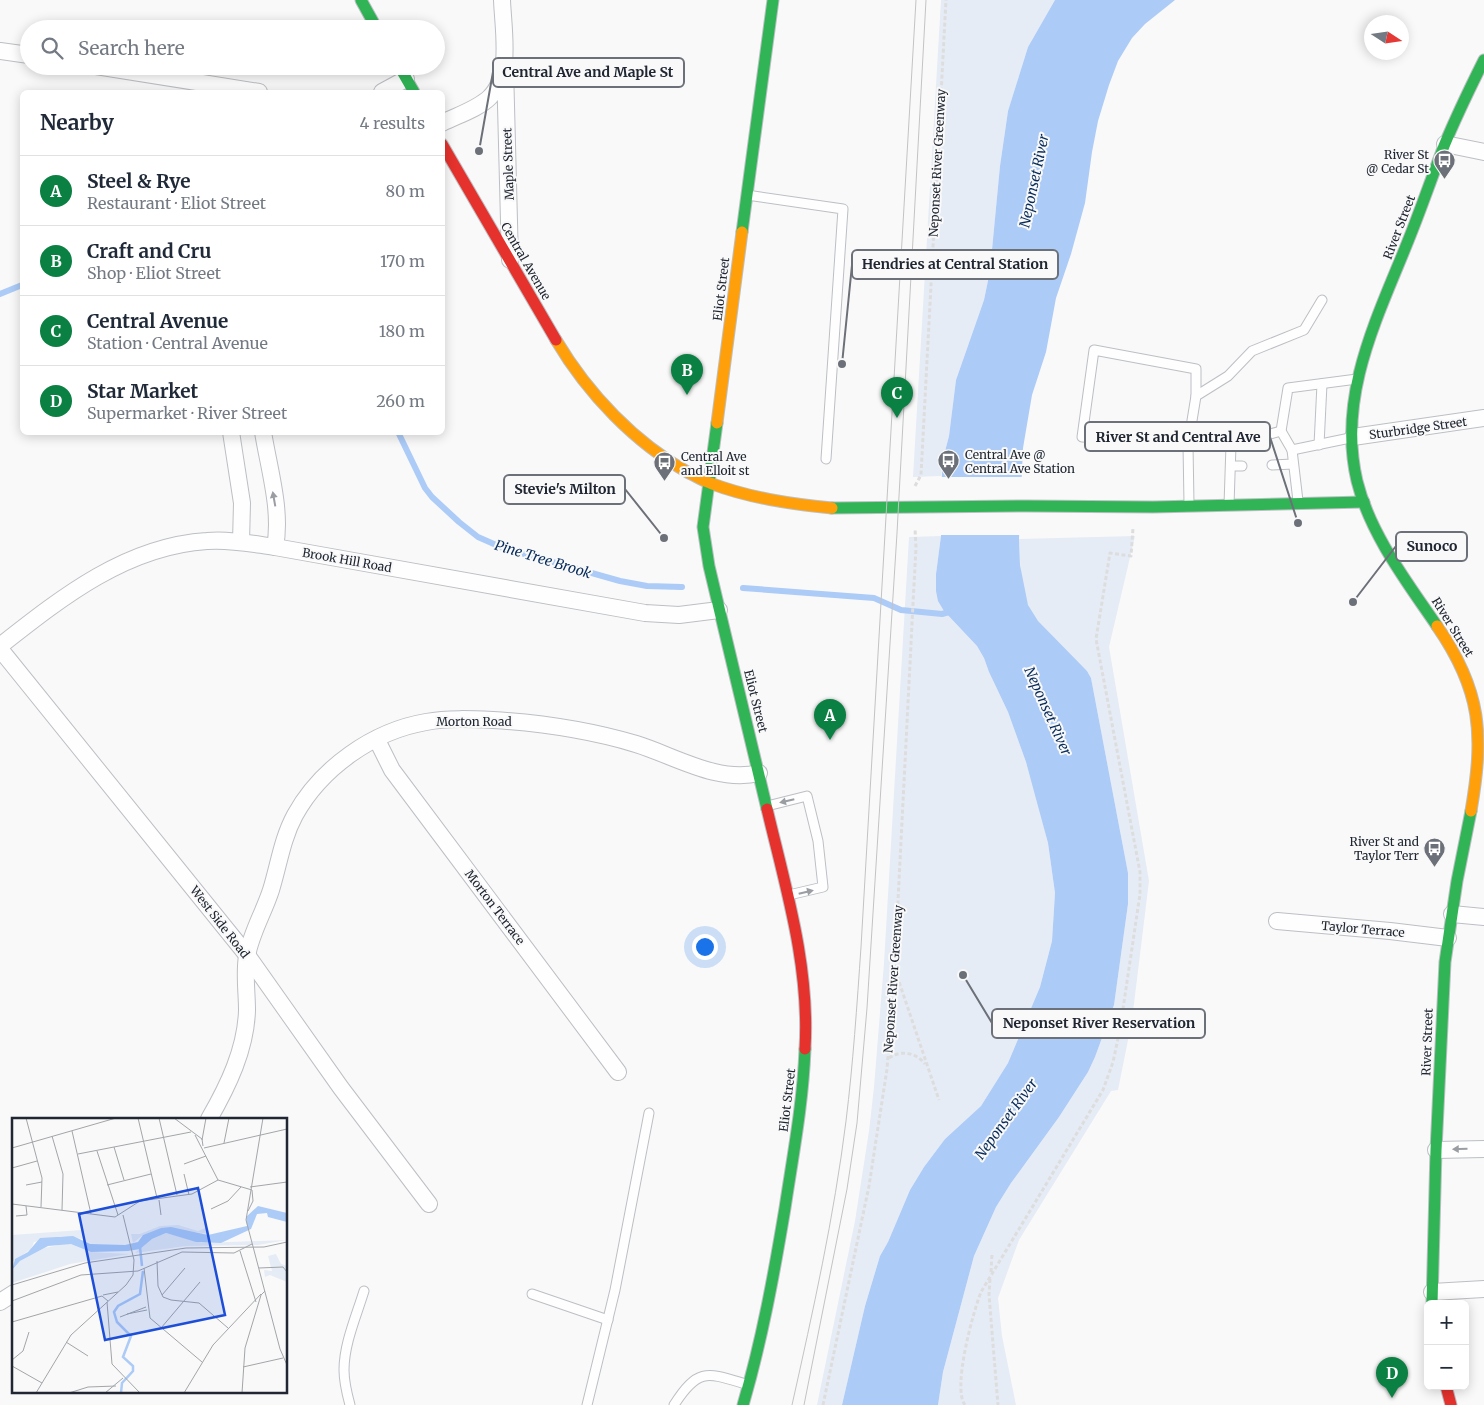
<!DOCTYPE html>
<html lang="en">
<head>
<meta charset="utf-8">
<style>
  :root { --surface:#fff; --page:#f6f6f7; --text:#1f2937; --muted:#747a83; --line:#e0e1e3; --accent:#0b8043 }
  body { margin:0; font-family:Merriweather,serif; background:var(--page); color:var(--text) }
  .controls { position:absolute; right:15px; bottom:15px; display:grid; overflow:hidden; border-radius:8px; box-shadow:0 2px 12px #0003 }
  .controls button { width:45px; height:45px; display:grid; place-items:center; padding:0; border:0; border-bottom:1px solid var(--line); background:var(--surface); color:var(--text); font:25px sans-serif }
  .compass { position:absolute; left:1364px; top:15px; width:45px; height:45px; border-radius:50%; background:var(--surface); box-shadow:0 2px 12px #0003; rotate:102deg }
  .you { position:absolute; left:704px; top:946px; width:18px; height:18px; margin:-12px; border:4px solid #fff; border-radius:50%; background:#1a73e8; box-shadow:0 0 0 8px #1a73e833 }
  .badge { display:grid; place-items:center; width:32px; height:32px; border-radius:50%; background:var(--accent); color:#fff; font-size:16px; font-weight:700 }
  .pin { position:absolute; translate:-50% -41px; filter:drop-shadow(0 1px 2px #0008) }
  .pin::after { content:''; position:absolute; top:26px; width:18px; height:15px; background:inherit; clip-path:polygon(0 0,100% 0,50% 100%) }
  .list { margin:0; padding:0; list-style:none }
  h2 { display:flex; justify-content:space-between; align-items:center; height:65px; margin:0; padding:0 20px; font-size:21px }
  h2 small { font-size:16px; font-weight:400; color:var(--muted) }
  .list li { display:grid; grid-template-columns:32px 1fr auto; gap:15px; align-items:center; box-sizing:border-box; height:70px; padding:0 20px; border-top:1px solid var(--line) }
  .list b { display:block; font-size:19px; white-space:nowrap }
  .list p { margin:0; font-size:16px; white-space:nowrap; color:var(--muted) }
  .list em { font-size:16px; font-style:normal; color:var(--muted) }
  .icon { flex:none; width:28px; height:28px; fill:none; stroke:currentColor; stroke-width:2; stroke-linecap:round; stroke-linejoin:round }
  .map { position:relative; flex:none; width:1484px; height:1405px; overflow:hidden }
  .search { position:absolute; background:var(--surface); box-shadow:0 2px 12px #0003; left:20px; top:20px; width:425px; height:55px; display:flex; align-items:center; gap:12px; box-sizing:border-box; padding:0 18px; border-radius:28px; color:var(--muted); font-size:19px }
  .panel { position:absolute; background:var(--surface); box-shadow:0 2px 12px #0003; left:20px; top:90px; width:425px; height:345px; border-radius:8px }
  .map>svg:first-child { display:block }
</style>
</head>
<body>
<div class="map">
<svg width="1484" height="1405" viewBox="0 0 1484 1405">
  <rect width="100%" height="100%" fill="#f9f9f9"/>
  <g fill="#e6ecf5">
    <polygon points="941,0 1055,0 1028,47 1008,111 1000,166 990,271 984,300 956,380 949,436 942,463 941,476 913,477"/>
    <polygon points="941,536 936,574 944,611 977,646 984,658 989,672 1008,712 1026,762 1038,803 1048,843 1055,893 1052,941 1040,987 1008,1063 981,1106 945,1139 924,1167 910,1190 888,1242 880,1256 865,1306 842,1405 817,1405 855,1221 869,1131 874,1087 884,963 909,537"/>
    <path d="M1135 536 1109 647 1149 881 1132 1020 1118 1090 1111 1091 1019 1240 998 1298 1002 1336 1016 1405H938L943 1372 974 1256 996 1207 1011 1183 1059 1117 1088 1072 1095 1057 1114 1005 1128 904V873L1091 678 1087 671C1069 653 1037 629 1028 605 1020 585 1020 561 1019 539Z"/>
  </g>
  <polygon fill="#accbf7" points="1055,0 1175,0 1145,24 1132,38 1118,61 1109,85 1098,121 1092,152 1085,203 1071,254 1056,298 1046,352 1032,395 1023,448 1019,539 1020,565 1028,605 1038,621 1087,671 1091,678 1128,873 1128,904 1114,1005 1095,1057 1088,1072 1059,1117 1011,1183 996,1207 974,1256 943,1372 938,1405 842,1405 865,1306 880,1256 888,1242 910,1190 924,1167 945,1139 981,1106 1008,1063 1040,987 1052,941 1055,893 1048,843 1026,762 1008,712 989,672 984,658 977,646 944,611 938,601 936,591 936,574 941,536 942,463 949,436 956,380 984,300 990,271 1000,166 1008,111 1028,47"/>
  <polygon fill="#f9f9f9" points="938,477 1024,477 1022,535 939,535"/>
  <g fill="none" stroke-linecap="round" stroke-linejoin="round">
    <g stroke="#accbf7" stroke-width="6">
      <polyline points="0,294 22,285"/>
      <polyline points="398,432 425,488 432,497 459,522 478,537 503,548 620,581 647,586 682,587"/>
      <polyline points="743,588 874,598 901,610 942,614 953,611"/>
    </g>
    <defs>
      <g id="lane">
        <polyline points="747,195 843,209 826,459"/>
        <polyline points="1350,438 1292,450 1281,431 1288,388 1357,379"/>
        <polyline points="1188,445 1143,440 1082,437 1094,350 1196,369 1196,396"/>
        <polyline points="1319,445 1322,384"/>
        <polyline points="1292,450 1298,501"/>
        <polyline points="1272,465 1293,464"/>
        <polyline points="1231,466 1242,466"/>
        <polyline points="1189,504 1188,445 1196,396 1228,376 1252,351 1304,330 1322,300"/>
        <polyline points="1229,505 1231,445 1281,431"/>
        <polyline points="767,806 807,796 818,841 823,887 789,895"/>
        <polyline points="532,1294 608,1320"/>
        <path d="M350 1405C347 1394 344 1382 344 1370 344 1344 356 1317 364 1291"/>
        <polyline points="587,1405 615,1290 649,1113"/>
        <path d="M674 1405C699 1366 708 1373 749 1385"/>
      </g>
      <g id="street">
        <polyline points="0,51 29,55"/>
        <polyline points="96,66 259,92"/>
        <polyline points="505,67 510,260"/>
        <polyline points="382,92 406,79"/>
        <path d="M442 123C458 115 478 109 490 97 512 76 503 28 502 0"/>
        <polyline points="1445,144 1484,152"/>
        <polyline points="231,432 242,503 241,542"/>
        <path d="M263 432C269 469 282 511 275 547"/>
        <polyline points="1353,437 1484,418"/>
        <path d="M0 646C61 598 126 546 207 541 230 539 253 544 275 547L645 613 679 615 719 610"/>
        <polyline points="0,649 247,955 341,1088 429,1204"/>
        <polyline points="377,740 392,770 618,1072"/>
        <polyline points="1452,914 1484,917"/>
        <polyline points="1277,921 1390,931 1448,938"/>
        <path d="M209 1119C228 1086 246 1049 247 1010 247 992 244 974 247 956 251 933 264 912 271 890 279 864 282 839 295 815 321 768 373 731 426 722 448 718 471 719 493 720 541 723 589 730 636 744 675 756 717 783 759 773"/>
        <polyline points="1436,1150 1484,1149"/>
        <polyline points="1432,1292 1484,1289"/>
        <polyline points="0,1302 14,1293"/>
      </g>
      <g id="fast">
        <polyline points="361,0 377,29"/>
        <polyline points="399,66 414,92"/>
        <polyline points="742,232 773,0"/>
        <polyline points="717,423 703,527 709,566 767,809"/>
        <polyline points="832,508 1027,506 1153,507 1364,502"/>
        <path d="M1437 626C1407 582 1370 534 1357 481 1336 392 1381 311 1412 231 1423 203 1433 174 1444 146 1456 117 1470 88 1484 60"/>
        <polyline points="1432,1304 1436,1150 1445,962 1457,881 1471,811"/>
        <path d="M743 1405C762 1340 774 1274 785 1208 793 1155 803 1103 805 1049"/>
      </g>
      <g id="slow">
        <path d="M556 340C588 394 635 443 689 473 696 476 703 481 710 483 749 498 791 504 832 508"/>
        <polyline points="717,423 742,232"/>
        <path d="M1437 626C1482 691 1484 735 1471 811"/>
      </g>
      <g id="jam">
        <polyline points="442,144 556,340"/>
        <path d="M767 809C786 889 810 967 805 1049"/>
        <polyline points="1446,1386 1451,1405"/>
      </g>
    </defs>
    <use href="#lane" stroke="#bcbfc4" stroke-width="11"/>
    <use href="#street" stroke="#bcbfc4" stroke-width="18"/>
    <use href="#fast" stroke="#bcbfc4" stroke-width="13"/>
    <use href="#slow" stroke="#bcbfc4" stroke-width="13"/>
    <use href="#jam" stroke="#bcbfc4" stroke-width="13"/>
    <g stroke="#ddddde" stroke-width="3" stroke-dasharray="4 2.5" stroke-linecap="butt">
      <polyline points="915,486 921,475 946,0"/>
      <polyline points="895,970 939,1100"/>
      <path d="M889 1058C900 1050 916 1052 925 1064"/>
      <polyline points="991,1272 992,1254"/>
      <polyline points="990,1279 989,1295 998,1405"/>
      <polyline points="823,1405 869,1186 887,1069 894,980 913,604 916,548 915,528"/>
      <path d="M965 1405C952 1389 973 1312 981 1292L1103 1090 1113 1062 1120 1029 1140 894V872L1096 639 1110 553 1131 556 1133 528"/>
    </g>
    <use href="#lane" stroke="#fefefe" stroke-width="9"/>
    <use href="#street" stroke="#fefefe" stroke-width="16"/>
    <use href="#fast" stroke="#30b455" stroke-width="11"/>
    <use href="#slow" stroke="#ff9f0a" stroke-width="11"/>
    <use href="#jam" stroke="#e5322d" stroke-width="11"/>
    <g stroke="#c3c3c4" stroke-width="1">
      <path d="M792 1405C813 1311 834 1217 846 1121 853 1064 857 1005 861 947L916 0"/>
      <polyline points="804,1405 847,1189 857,1123 867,1008 897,533 926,0"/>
    </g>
  </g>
  <defs><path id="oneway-solid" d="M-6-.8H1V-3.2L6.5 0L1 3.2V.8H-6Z" transform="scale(1.25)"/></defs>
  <g fill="#9a9da2">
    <use href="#oneway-solid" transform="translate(274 499) rotate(-100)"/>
    <use href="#oneway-solid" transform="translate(787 801) rotate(167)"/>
    <use href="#oneway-solid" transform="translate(806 892) rotate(-13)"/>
    <use href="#oneway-solid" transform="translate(1460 1149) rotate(179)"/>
  </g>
  <defs>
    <symbol id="bus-pin" viewBox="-11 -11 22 30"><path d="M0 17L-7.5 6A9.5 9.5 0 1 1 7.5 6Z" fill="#6c7078" stroke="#f9f9f9"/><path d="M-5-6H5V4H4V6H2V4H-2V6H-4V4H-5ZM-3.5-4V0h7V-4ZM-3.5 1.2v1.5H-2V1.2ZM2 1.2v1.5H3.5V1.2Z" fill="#fff"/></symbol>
  </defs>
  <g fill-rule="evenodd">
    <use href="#bus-pin" x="1432" y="148" width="25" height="34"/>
    <use href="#bus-pin" x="936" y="448" width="25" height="34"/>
    <use href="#bus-pin" x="652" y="450" width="25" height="34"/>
    <use href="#bus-pin" x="1422" y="836" width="25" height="34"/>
  </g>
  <g text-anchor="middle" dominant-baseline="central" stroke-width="4" stroke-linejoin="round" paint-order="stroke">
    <g font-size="12" fill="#202732" stroke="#f9f9f9" text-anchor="end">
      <text x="1429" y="154">River St<tspan x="1429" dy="14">@ Cedar St</tspan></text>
      <text x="965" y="454" text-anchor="start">Central Ave @<tspan x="965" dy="14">Central Ave Station</tspan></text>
      <text x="681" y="456" text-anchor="start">Central Ave<tspan x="681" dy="14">and Elloit st</tspan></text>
      <text x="1419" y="841">River St and<tspan x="1419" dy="14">Taylor Terr</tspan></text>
    </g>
    <g font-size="12" fill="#202732" stroke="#f9f9f9">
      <text transform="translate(937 163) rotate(-87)">Neponset River Greenway</text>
      <text transform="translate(508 164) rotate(-92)">Maple Street</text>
      <text transform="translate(1399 227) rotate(-69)">River Street</text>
      <text transform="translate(526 261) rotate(60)">Central Avenue</text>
      <text transform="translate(721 289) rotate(-83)">Eliot Street</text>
      <text transform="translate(1418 428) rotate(-8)">Sturbridge Street</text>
      <text transform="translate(347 560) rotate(10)">Brook Hill Road</text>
      <text transform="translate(1453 627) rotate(58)">River Street</text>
      <text transform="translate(756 701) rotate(76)">Eliot Street</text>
      <text x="474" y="721">Morton Road</text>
      <text transform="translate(495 907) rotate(53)">Morton Terrace</text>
      <text transform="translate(220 922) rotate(52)">West Side Road</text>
      <text transform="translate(1363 929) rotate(5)">Taylor Terrace</text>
      <text transform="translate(893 979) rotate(-86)">Neponset River Greenway</text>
      <text transform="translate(1427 1042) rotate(-88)">River Street</text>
      <text transform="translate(787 1100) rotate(-83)">Eliot Street</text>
    </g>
    <g font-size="14" font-style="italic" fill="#072c5c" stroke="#f9f9f9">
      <text transform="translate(1034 181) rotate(-78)">Neponset River</text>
      <text transform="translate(543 559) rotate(17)">Pine Tree Brook</text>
      <text transform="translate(1048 711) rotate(66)">Neponset River</text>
      <text transform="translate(1006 1119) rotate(-54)">Neponset River</text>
    </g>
  </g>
  <g transform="translate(12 1118)">
    <rect width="275" height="275" fill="#f9f9f9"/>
    <path d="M166 107 186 113 196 109 198 116 150 110 131 117 121 125 119 116H128L148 108ZM69 112 71 121 49 118 22 124 19 131 0 144V117ZM154 115 189 125 275 122 246 127 174 128 123 135 136 123ZM52 126H63L79 134 117 136 58 146 0 165V152L8 143 32 130ZM264 136 269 146 275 148V164L258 157 253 159 252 152 260 153 256 138Z" fill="#e6ecf5"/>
    <path d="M246 88 275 95V104L256 99 255 95 245 96 239 111 209 125 184 124 154 115 140 121 128 131 116 133 79 134 59 126 36 128 8 143 0 152 3 141 16 134 28 120 61 118 78 126 113 127 126 124 131 117 149 110 159 109 196 117 235 108 234 99Z" fill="#accbf7"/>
    <path fill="none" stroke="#accbf7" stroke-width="2.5" d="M128 129 130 148M109 275 110 265 121 253V248L111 239 119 218 105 204 102 194 106 188 128 176 131 153"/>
    <path fill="none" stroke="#a2a5a9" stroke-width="1" d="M14 0 30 60 29 89M126 0 145 80M147 0 165 77M162 0 190 21 191 28M251 0 234 102 268 231 275 247M60 13 79 96M183 17 206 62 240 72M40 18 51 56 50 92M190 22 194 0M212 25 217 0M102 29 112 62M0 30 104 0M192 30 275 11M85 33 106 97M66 36 179 14M172 46 194 38M0 50 25 43M172 56 177 77M14 67 30 64M95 67 139 56M0 68V86M238 69 275 64M147 82 149 97M0 86 103 99 128 83 180 76 206 62M199 91 216 83 229 69M236 93 241 83 240 72M4 98 15 97 14 88M228 133 244 184M145 143 146 168 151 179 159 182 187 185 216 210M132 150 138 200 190 244M247 150 271 149 275 154M0 167 73 145 174 130 252 129 275 124M91 177 106 174M150 177 173 150M0 183 69 157 126 153 170 134 222 135 240 126M95 184 100 246 128 275M115 196 135 192M108 199 134 189M0 204 90 178 96 183M149 210 188 164M54 224 76 238M0 242 11 233 17 214M0 248 30 265M231 249 271 240M24 275 59 217 114 167 121 157 122 142 111 97M57 275 76 269 104 268M93 275 111 260M172 275 201 227 249 176M230 275 233 230 249 177 253 173"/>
    <path fill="#1d4ed8" fill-opacity="0.15" stroke="#1d4ed8" stroke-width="2.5" d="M186 70 213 197 93 222 67 96Z"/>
    <rect width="275" height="275" fill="none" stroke="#202732" stroke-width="2.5"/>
  </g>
  <path fill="none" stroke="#6c7078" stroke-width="2" d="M479 151L493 72M842 364L852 265M1298 523L1270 437M664 538L625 489M1353 602L1396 546M963 975L992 1023"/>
  <g fill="#6c7078" stroke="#f9f9f9" stroke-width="2">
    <circle cx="479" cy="151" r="5"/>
    <circle cx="842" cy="364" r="5"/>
    <circle cx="1298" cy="523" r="5"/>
    <circle cx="664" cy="538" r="5"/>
    <circle cx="1353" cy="602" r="5"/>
    <circle cx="963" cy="975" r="5"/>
  </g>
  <g fill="#f9f9f9" stroke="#6c7078" stroke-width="2">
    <rect x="493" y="58" width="191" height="29" rx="5"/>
    <rect x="852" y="250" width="206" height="29" rx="5"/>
    <rect x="1085" y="422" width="185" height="29" rx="5"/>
    <rect x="504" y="475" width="121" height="29" rx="5"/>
    <rect x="1396" y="532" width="71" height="29" rx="5"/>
    <rect x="992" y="1009" width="213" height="29" rx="5"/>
  </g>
  <g font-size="14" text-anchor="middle" font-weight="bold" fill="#202732">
    <text x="588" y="77">Central Ave and Maple St</text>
    <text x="955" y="269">Hendries at Central Station</text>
    <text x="1178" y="442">River St and Central Ave</text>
    <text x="565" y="494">Stevie's Milton</text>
    <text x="1432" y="551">Sunoco</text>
    <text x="1099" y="1028">Neponset River Reservation</text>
  </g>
</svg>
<div class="controls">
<button>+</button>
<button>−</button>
</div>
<svg class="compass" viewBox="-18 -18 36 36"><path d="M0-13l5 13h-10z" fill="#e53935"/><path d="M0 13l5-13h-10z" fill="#747a83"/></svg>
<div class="you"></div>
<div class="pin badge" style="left:830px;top:740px">A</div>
<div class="pin badge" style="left:687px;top:395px">B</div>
<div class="pin badge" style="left:897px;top:418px">C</div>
<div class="pin badge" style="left:1392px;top:1398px">D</div>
<div class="search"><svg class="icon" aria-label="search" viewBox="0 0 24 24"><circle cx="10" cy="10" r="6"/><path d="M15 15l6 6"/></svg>Search here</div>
<section class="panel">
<h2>Nearby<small>4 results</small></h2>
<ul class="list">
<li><span class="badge">A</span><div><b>Steel &amp; Rye</b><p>Restaurant · Eliot Street</p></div><em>80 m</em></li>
<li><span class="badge">B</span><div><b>Craft and Cru</b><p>Shop · Eliot Street</p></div><em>170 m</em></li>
<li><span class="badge">C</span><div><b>Central Avenue</b><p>Station · Central Avenue</p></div><em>180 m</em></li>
<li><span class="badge">D</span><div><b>Star Market</b><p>Supermarket · River Street</p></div><em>260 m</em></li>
</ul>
</section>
</div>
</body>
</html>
